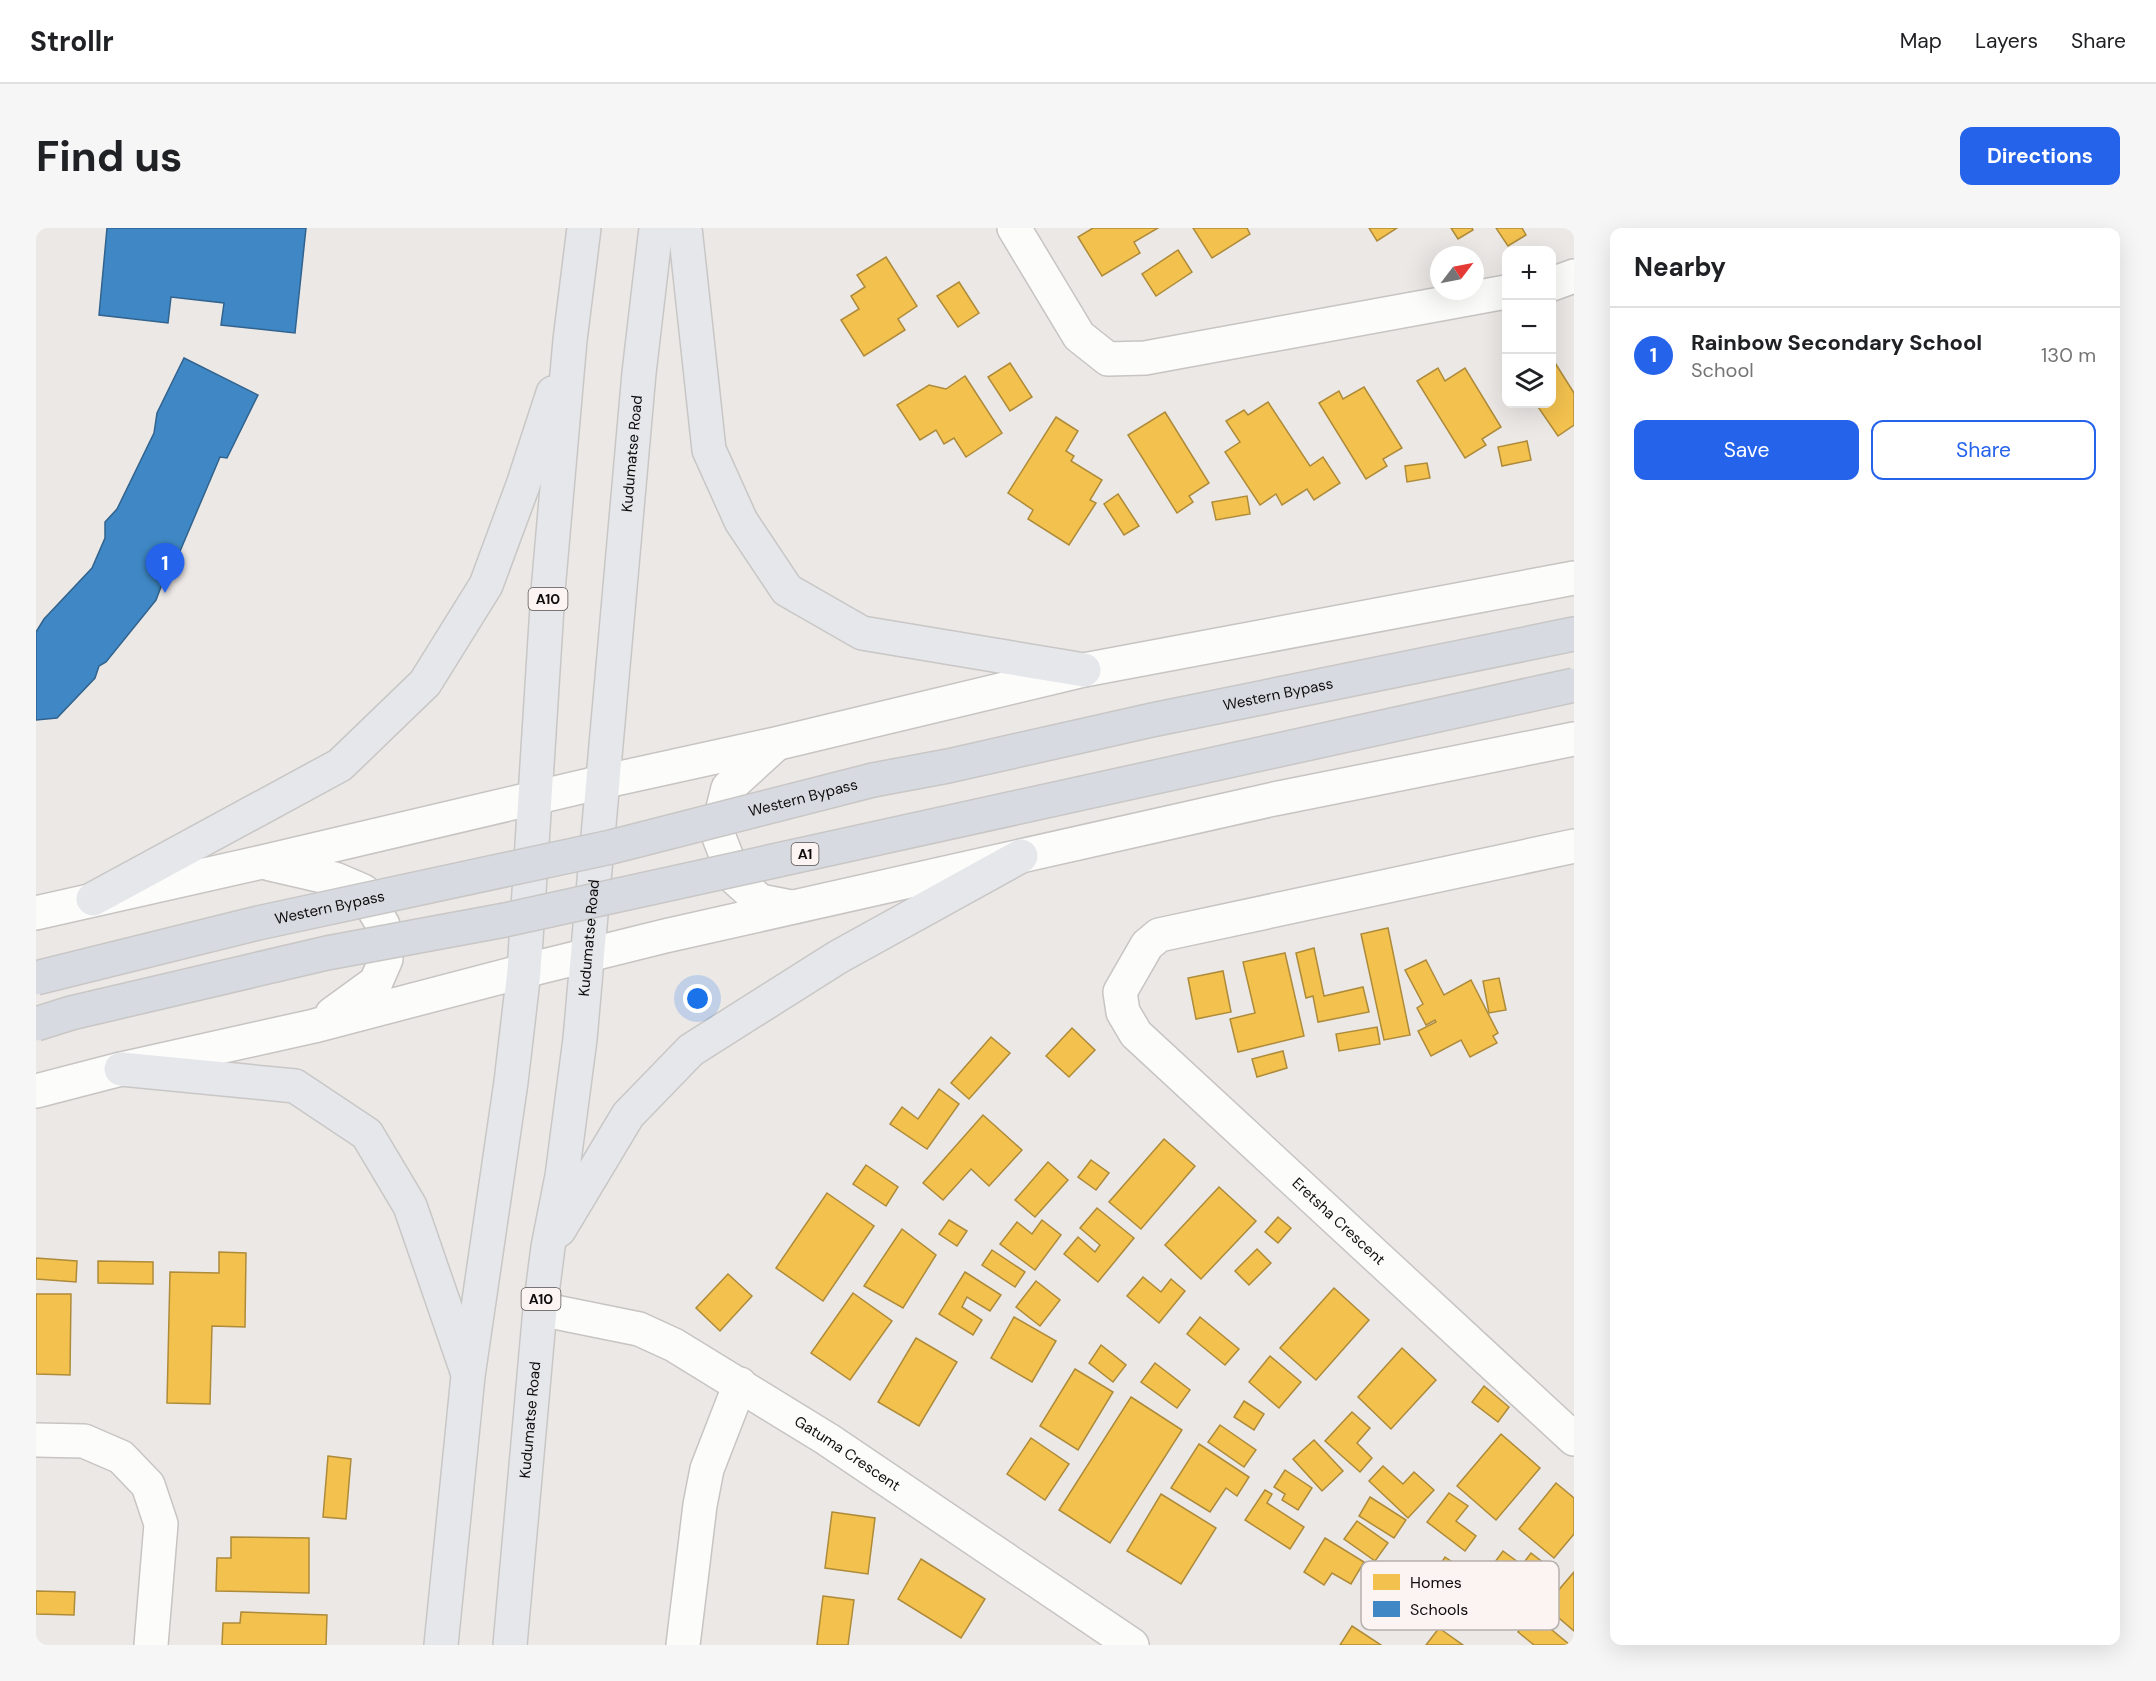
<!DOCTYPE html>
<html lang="en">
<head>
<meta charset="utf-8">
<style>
  :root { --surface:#fff; --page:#f6f6f6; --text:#202124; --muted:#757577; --line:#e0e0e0; --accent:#2563eb }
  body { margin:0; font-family:"DM Sans",sans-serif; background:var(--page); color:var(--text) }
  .controls { position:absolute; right:18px; top:18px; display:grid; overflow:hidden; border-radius:12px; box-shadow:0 6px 24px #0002 }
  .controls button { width:54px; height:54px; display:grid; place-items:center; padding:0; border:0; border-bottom:2px solid var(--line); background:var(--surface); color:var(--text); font:30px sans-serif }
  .compass { position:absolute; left:1394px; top:18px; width:54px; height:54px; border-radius:50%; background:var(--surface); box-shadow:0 6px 24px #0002; rotate:58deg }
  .you { position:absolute; left:662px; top:771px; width:21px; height:21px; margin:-15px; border:4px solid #fff; border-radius:50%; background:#1a73e8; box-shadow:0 0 0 9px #1a73e833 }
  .badge { display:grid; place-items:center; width:39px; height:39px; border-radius:50%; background:var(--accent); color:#fff; font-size:20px; font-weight:700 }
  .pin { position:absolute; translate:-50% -50px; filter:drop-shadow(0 2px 3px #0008) }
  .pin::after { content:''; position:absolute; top:32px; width:21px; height:18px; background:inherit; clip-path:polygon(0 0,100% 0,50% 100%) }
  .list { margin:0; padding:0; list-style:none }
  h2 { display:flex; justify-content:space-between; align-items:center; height:78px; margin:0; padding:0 24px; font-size:26px }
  h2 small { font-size:20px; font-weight:400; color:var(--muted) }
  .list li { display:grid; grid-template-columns:39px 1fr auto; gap:18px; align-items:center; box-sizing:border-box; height:96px; padding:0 24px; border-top:2px solid var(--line) }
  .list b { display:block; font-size:22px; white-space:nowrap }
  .list p { margin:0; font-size:20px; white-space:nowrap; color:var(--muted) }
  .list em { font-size:20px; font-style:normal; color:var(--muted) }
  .actions { display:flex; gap:12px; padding:18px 24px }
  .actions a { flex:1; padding:14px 0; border:2px solid var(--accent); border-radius:12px; text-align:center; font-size:21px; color:var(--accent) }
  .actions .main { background:var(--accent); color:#fff }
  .icon { flex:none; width:33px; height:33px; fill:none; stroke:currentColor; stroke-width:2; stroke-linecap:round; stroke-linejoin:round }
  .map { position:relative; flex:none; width:1538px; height:1417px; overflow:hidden; border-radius:12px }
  header { display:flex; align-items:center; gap:36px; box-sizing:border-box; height:84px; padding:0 30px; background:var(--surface); border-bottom:2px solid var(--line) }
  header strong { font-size:28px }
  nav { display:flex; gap:33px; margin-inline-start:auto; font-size:21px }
  .intro { display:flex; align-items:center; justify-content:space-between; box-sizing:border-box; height:144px; padding:0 36px }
  h1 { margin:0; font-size:42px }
  .button { padding:15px 27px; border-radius:12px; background:var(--accent); color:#fff; font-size:21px; font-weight:700 }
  main { display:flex; gap:36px; padding:0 36px }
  aside { flex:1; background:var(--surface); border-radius:12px; box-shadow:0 6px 24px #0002 }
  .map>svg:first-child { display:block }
</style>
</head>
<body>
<header>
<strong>Strollr</strong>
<nav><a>Map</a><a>Layers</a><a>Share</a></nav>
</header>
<div class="intro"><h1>Find us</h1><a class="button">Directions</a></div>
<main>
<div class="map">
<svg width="1538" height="1417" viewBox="0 0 1538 1417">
  <rect width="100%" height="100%" fill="#ece8e6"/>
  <g fill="#f2c14e" stroke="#ae8b3a" stroke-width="1.5">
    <polygon points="1057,0 1122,0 1098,14 1104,25 1066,48 1042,9"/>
    <polygon points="1157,0 1211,0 1214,6 1176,30"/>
    <polygon points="1333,0 1361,0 1341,13"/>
    <polygon points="1415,0 1436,0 1437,2 1422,11"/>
    <polygon points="1460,0 1486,0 1490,7 1472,18"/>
    <polygon points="1142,22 1156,44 1120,68 1106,46"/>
    <polygon points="850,29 881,78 862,91 869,102 828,128 805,92 823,81 815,68 829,59 821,47"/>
    <polygon points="923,54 943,85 922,99 901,68"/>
    <polygon points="1516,130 1538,165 1538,197 1522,208 1500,176 1516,176"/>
    <polygon points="974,135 996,169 974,183 952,149"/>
    <polygon points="1402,140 1409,153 1429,140 1465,199 1446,211 1450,217 1429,230 1381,153"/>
    <polygon points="929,148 966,205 930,229 918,210 908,216 900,202 884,212 861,177 893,157 910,161"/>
    <polygon points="1328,159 1366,220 1347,231 1351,238 1330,251 1283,175 1303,163 1307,171"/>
    <polygon points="1232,174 1274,238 1287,229 1304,255 1278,272 1271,261 1246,277 1240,266 1224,277 1189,224 1204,214 1190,193 1208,182 1212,187"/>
    <polygon points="1129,184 1173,255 1153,268 1157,274 1141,285 1092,207"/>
    <polygon points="1020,189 1042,203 1030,223 1038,228 1035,233 1066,252 1054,272 1060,275 1033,317 992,291 997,282 972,265"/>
    <polygon points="1491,213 1495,232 1466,238 1462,219"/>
    <polygon points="1391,235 1394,250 1371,254 1369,238"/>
    <polygon points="1082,266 1103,298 1088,307 1068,276"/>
    <polygon points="1211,268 1214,286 1180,292 1176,274"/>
    <polygon points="1352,700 1374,807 1348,812 1325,706"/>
    <polygon points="1278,720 1288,768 1327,759 1333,784 1282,794 1277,768 1270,770 1260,725"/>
    <polygon points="1249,725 1268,808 1202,824 1194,791 1219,785 1207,734"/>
    <polygon points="1390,732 1408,767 1435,752 1462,805 1457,808 1461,815 1434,829 1425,812 1395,828 1382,803 1400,794 1399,792 1390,797 1381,780 1387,776 1369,742"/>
    <polygon points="1187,743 1195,784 1160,791 1152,750"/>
    <polygon points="1463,750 1470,782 1453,785 1447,753"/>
    <polygon points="1341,799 1344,816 1303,823 1300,806"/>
    <polygon points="1036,800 1059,822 1033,849 1010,828"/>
    <polygon points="955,809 974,825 933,871 915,855"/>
    <polygon points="1247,823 1251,840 1221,849 1216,831"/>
    <polygon points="903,861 923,876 891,921 854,896 866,879 882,891"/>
    <polygon points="947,887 986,922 953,958 935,941 907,972 887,955"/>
    <polygon points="1128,911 1159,938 1105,1001 1073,974"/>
    <polygon points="1055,932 1073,945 1060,962 1042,949"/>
    <polygon points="1012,934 1032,952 999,989 979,972"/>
    <polygon points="830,937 862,959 850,978 817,956"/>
    <polygon points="1183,959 1220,993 1165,1051 1129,1017"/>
    <polygon points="791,965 838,998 787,1073 740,1040"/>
    <polygon points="1061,980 1098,1010 1062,1054 1028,1026 1042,1009 1059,1024 1064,1017 1044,1000"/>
    <polygon points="1242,989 1255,1000 1242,1015 1229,1004"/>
    <polygon points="913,992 931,1003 921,1018 903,1006"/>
    <polygon points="1006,992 1025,1007 999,1042 964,1016 981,994 996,1006"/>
    <polygon points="866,1001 900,1027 867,1080 828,1058"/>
    <polygon points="1221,1021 1235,1035 1213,1057 1199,1043"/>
    <polygon points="956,1022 989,1044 979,1059 946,1037"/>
    <polygon points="183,1024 210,1025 209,1099 176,1098 174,1176 131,1175 134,1044 183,1045"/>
    <polygon points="0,1030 41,1033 40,1054 0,1051"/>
    <polygon points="62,1033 117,1034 117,1056 62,1055"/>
    <polygon points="929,1044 965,1067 954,1083 931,1069 926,1079 946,1092 937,1107 903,1086"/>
    <polygon points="692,1046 716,1068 684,1103 660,1080"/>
    <polygon points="1107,1049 1125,1064 1135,1051 1149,1063 1123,1095 1091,1068"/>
    <polygon points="1000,1053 1024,1072 1004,1098 980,1079"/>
    <polygon points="1298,1060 1333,1092 1280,1152 1244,1120"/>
    <polygon points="817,1065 856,1093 814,1152 775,1125"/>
    <polygon points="0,1066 35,1066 34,1147 0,1146"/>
    <polygon points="978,1089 1020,1113 996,1154 955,1130"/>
    <polygon points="1164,1089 1203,1121 1189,1137 1151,1106"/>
    <polygon points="880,1110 921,1134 883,1198 842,1174"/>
    <polygon points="1065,1117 1090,1137 1077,1154 1053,1135"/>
    <polygon points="1366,1120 1400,1152 1355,1201 1322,1169"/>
    <polygon points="1234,1128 1265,1154 1243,1180 1213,1154"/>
    <polygon points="1119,1135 1154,1162 1141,1180 1105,1154"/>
    <polygon points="1039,1141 1077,1164 1042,1222 1004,1198"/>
    <polygon points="1448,1158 1473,1179 1462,1194 1436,1174"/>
    <polygon points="1095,1169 1146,1202 1074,1315 1023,1282"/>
    <polygon points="1208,1173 1228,1186 1218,1202 1198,1189"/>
    <polygon points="1316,1184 1334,1200 1321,1215 1336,1230 1324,1244 1289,1213"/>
    <polygon points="1184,1197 1220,1222 1208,1239 1172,1214"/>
    <polygon points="1465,1206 1504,1240 1460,1292 1421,1258"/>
    <polygon points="995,1210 1033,1236 1009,1272 971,1246"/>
    <polygon points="1278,1212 1307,1243 1286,1263 1257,1231"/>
    <polygon points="1163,1216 1213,1249 1201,1268 1190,1260 1174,1284 1135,1260"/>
    <polygon points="292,1228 315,1231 310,1291 287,1289"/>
    <polygon points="1347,1238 1367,1256 1378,1244 1398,1262 1372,1290 1333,1253"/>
    <polygon points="1249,1242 1276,1260 1262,1282 1246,1272 1249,1266 1238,1259"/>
    <polygon points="1520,1255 1538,1270 1538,1306 1518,1330 1483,1301"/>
    <polygon points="1229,1262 1236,1266 1231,1275 1268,1299 1254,1321 1209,1292"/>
    <polygon points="1413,1265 1432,1278 1420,1293 1440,1308 1429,1323 1391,1294"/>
    <polygon points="1125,1266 1180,1300 1145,1356 1091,1323"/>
    <polygon points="1334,1269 1370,1292 1358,1310 1323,1288"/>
    <polygon points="796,1284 839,1290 832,1346 789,1340"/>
    <polygon points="1321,1293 1352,1315 1339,1333 1308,1311"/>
    <polygon points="195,1309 273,1310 273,1365 180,1363 181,1330 195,1330"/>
    <polygon points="1289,1310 1328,1334 1315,1356 1296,1345 1288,1357 1268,1344"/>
    <polygon points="1467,1323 1486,1337 1495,1325 1513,1339 1490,1370 1453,1342"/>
    <polygon points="1409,1329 1419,1336 1411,1346 1402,1340"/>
    <polygon points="885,1331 949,1371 925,1410 862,1371"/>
    <polygon points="1538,1344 1538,1403 1509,1378"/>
    <polygon points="0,1363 39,1364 38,1387 0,1386"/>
    <polygon points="787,1368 818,1372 812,1417 781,1417"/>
    <polygon points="1502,1380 1515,1391 1510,1397 1534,1417 1498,1417 1482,1404"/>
    <polygon points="205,1384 291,1387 290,1417 186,1417 187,1395 204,1395"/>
    <polygon points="1316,1398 1345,1417 1304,1417"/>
    <polygon points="1403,1400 1427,1417 1390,1417"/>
  </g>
  <g fill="#3f88c5" stroke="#31638e" stroke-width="1.5">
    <polygon points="71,0 270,0 259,105 185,97 188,75 135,69 132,95 63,87"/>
    <polygon points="148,130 222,167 191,230 184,229 136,342 131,343 120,372 70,434 63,438 59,450 21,490 0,492 0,404 8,391 56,340 69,310 69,294 81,281 118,205 121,185"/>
  </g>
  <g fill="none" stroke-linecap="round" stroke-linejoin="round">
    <defs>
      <g id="minor">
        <polyline points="978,0 1043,108 1072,131 1109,130 1470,64"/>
        <polyline points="1516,56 1538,48"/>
        <polyline points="739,517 692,560 681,604 699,650 724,673 755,679"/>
        <path id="s1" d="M1538 618 1123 707 1111 717 1084 764 1087 784 1100 806 1538 1211"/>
        <polyline points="234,636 299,651 327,663 347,697 350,731 340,754 296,786"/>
        <polyline points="0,685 226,634 566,554 739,516 1048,442 1538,350"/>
        <polyline points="0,863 85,841 278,798 488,743 629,708 1238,571 1538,511"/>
        <path id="s2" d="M504 1081 603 1101 638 1117 791 1211 1096 1417"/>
        <polyline points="0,1212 48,1213 85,1229 112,1257 125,1296 115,1417"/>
        <polyline points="647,1417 664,1277 671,1241 704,1156"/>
      </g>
      <g id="major">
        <polyline points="649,0 673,222 705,293 751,362 826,405 1048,442"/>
        <polyline points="57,671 304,537 389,455 450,357 487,257 517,165"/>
        <polyline points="85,841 259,858 331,906 374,978 431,1143"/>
        <polyline points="523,1002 592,887 655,822 802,729 985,628"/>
        <polyline points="405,1417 432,1148 475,854 488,743 512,363 534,112 548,0"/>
        <path id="s3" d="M474 1417 504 1081 512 1019 526 948 544 811 603 145 620 0"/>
      </g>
      <g id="highway">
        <path id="s4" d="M837 552 912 538 1116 492 1538 406"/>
      </g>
    </defs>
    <use href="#minor" stroke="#c7c4c2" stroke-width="36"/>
    <use href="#major" stroke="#c8c7c6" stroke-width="36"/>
    <use href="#highway" stroke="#c8c7c6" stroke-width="36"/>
    <use href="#minor" stroke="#fcfcfb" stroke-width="33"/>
    <use href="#major" stroke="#e6e7eb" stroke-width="33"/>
    <use href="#highway" stroke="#d8dae1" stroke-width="33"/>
    <defs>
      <g id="highway-bridge">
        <path id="s5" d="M0 750 222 695 575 619 837 552"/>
        <polyline points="0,796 35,785 291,725 469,692 1538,457"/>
      </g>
    </defs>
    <use href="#highway-bridge" stroke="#c8c7c6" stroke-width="36" stroke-linecap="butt"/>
    <use href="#highway-bridge" stroke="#d8dae1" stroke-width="33"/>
  </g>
  <g text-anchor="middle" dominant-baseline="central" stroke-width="6" stroke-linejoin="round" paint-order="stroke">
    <g fill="#fcf4f2" stroke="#575252" stroke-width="1.5">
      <rect x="492.5" y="360" width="39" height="22" rx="4.5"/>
      <rect x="755.5" y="615" width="27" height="22" rx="4.5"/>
      <rect x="485.5" y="1060" width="39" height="22" rx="4.5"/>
    </g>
    <g font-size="14" font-weight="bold" fill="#100d0d">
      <text x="512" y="371">A10</text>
      <text x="769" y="626">A1</text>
      <text x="505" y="1071">A10</text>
    </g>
    <g font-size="15" fill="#100d0d" stroke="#fcf4f2">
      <text stroke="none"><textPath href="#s3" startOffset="1198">Kudumatse Road</textPath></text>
      <text stroke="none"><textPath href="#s4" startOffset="414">Western Bypass</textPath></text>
      <text stroke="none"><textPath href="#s5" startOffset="788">Western Bypass</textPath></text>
      <text stroke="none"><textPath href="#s5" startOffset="302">Western Bypass</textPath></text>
      <text stroke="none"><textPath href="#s3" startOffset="712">Kudumatse Road</textPath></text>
      <text stroke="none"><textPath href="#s1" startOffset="816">Eretsha Crescent</textPath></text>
      <text stroke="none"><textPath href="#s3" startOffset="226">Kudumatse Road</textPath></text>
      <text stroke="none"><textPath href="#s2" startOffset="344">Gatuma Crescent</textPath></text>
    </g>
  </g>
  <rect x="1325" y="1333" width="198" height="69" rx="9" fill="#fcf4f2" stroke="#b5afad" stroke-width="1.5"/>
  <rect x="1337" y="1346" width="27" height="16" fill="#f2c14e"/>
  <rect x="1337" y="1373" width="27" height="16" fill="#3f88c5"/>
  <g font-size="16" fill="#100d0d">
    <text x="1374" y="1360">Homes</text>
    <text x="1374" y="1387">Schools</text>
  </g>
</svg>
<div class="controls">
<button>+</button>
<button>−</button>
<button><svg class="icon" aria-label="layers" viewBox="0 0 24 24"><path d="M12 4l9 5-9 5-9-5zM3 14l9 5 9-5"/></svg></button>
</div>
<svg class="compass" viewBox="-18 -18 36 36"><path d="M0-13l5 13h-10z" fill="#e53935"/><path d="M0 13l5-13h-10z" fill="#757577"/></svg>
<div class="you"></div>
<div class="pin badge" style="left:129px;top:365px">1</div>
</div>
<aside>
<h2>Nearby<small></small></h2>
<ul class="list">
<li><span class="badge">1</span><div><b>Rainbow Secondary School</b><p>School</p></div><em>130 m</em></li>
</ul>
<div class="actions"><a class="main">Save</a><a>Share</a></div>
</aside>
</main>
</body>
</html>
